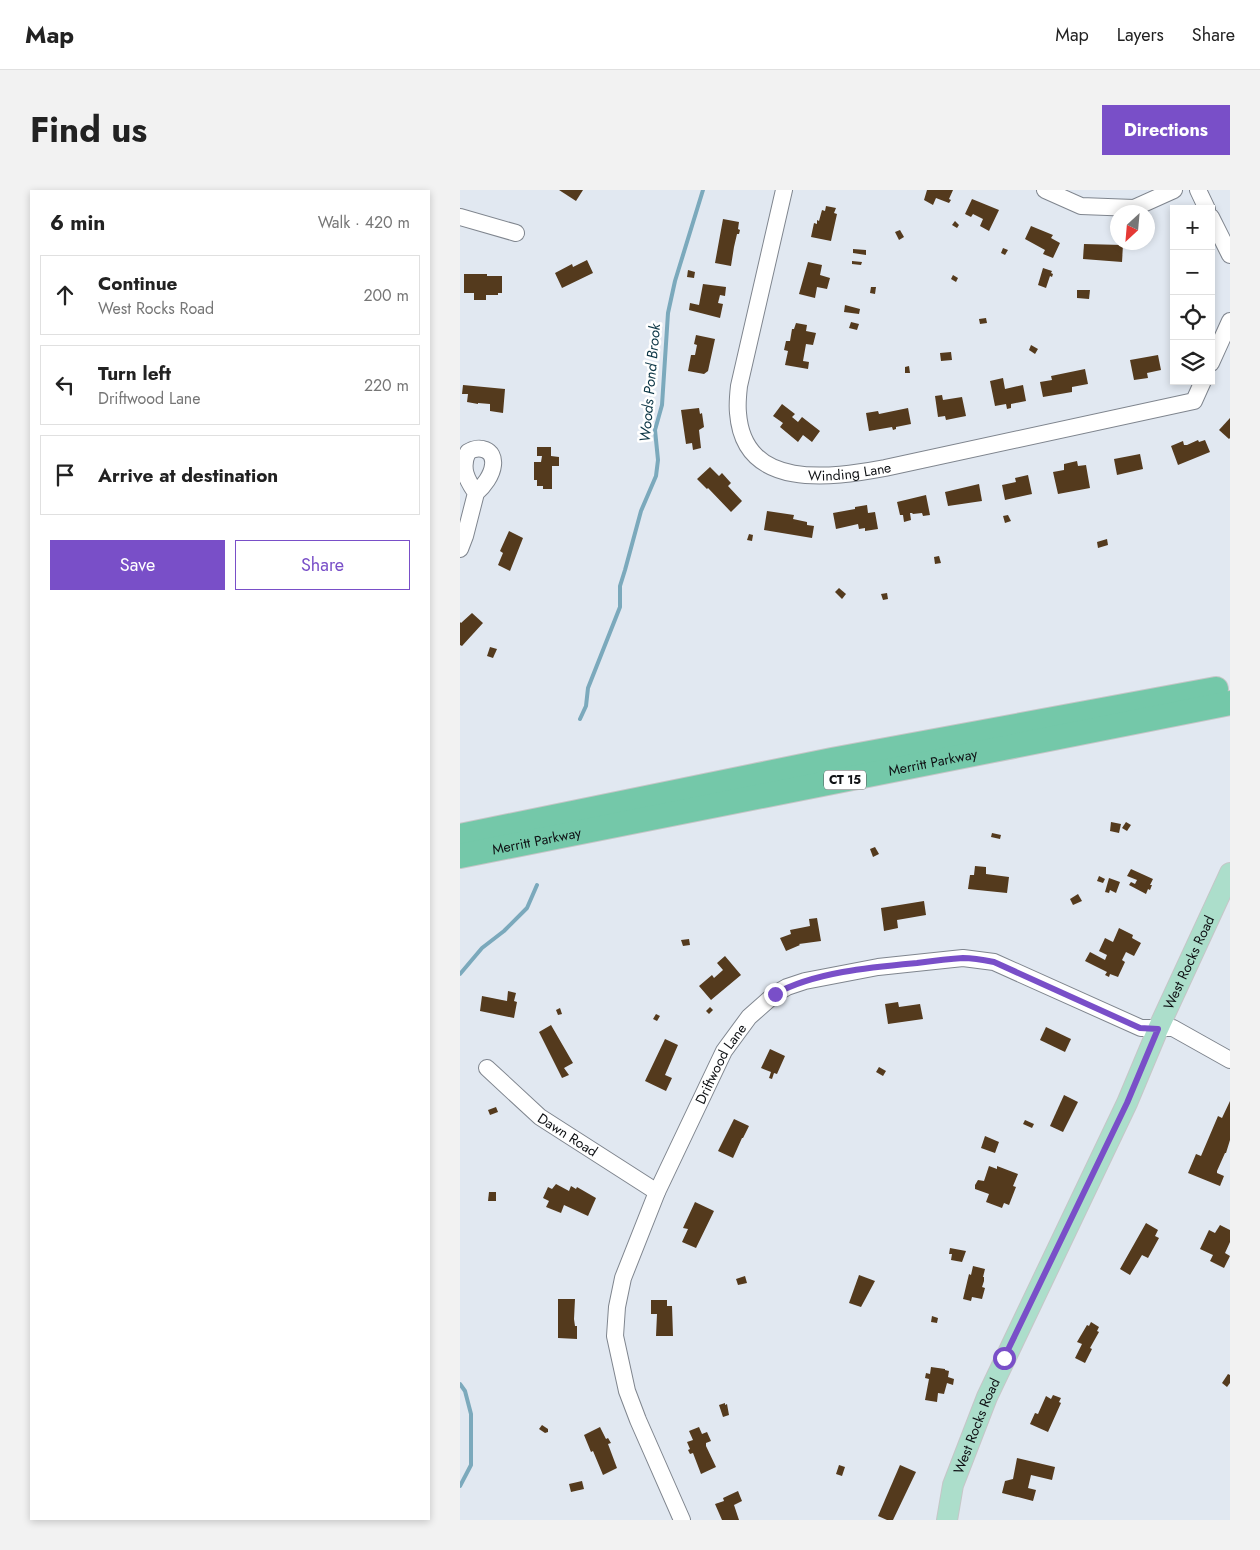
<!DOCTYPE html>
<html lang="en">
<head>
<meta charset="utf-8">
<style>
  :root { --surface:#fff; --page:#f2f2f2; --text:#222; --muted:#767676; --line:#e0e0e0; --accent:#794fc8 }
  body { margin:0; font-family:Jost,sans-serif; background:var(--page); color:var(--text) }
  .controls { position:absolute; right:15px; top:15px; display:grid; overflow:hidden; border-radius:0px; box-shadow:0 2px 8px #0003 }
  .controls button { width:45px; height:45px; display:grid; place-items:center; padding:0; border:0; border-bottom:1px solid var(--line); background:var(--surface); color:var(--text); font:25px sans-serif }
  .compass { position:absolute; left:650px; top:15px; width:45px; height:45px; border-radius:50%; background:var(--surface); box-shadow:0 2px 8px #0003; rotate:206deg }
  .stop { position:absolute; width:15px; height:15px; margin:-11px; border:4px solid #794fc8; border-radius:50%; background:#fff }
  .stop.end { background:#794fc8; border-color:#fff; box-shadow:0 1px 5px #0008 }
  .list { margin:0; padding:0; list-style:none }
  h2 { display:flex; justify-content:space-between; align-items:center; height:65px; margin:0; padding:0 20px; font-size:21px }
  h2 small { font-size:16px; font-weight:400; color:var(--muted) }
  .list li { display:grid; grid-template-columns:32px 1fr auto; gap:15px; align-items:center; box-sizing:border-box; height:80px; margin:0 10px 10px; padding:0 10px; border:1px solid var(--line); border-radius:0px }
  .list b { display:block; font-size:19px; white-space:nowrap }
  .list p { margin:0; font-size:16px; white-space:nowrap; color:var(--muted) }
  .list em { font-size:16px; font-style:normal; color:var(--muted) }
  .actions { display:flex; gap:10px; padding:15px 20px }
  .actions a { flex:1; padding:11px 0; border:1px solid var(--accent); border-radius:0px; text-align:center; font-size:18px; color:var(--accent) }
  .actions .main { background:var(--accent); color:#fff }
  .icon { flex:none; width:28px; height:28px; fill:none; stroke:currentColor; stroke-width:2; stroke-linecap:round; stroke-linejoin:round }
  .map { position:relative; flex:none; width:770px; height:1330px; overflow:hidden; border-radius:0px }
  header { display:flex; align-items:center; gap:30px; box-sizing:border-box; height:70px; padding:0 25px; background:var(--surface); border-bottom:1px solid var(--line) }
  header strong { font-size:24px }
  nav { display:flex; gap:28px; margin-inline-start:auto; font-size:18px }
  .intro { display:flex; align-items:center; justify-content:space-between; box-sizing:border-box; height:120px; padding:0 30px }
  h1 { margin:0; font-size:35px }
  .button { padding:12px 22px; border-radius:0px; background:var(--accent); color:#fff; font-size:18px; font-weight:700 }
  main { display:flex; gap:30px; padding:0 30px }
  aside { flex:1; background:var(--surface); border-radius:0px; box-shadow:0 2px 8px #0003 }
  .map>svg:first-child { display:block }
</style>
</head>
<body>
<header>
<strong>Map</strong>
<nav><a>Map</a><a>Layers</a><a>Share</a></nav>
</header>
<div class="intro"><h1>Find us</h1><a class="button">Directions</a></div>
<main>
<aside>
<h2>6 min<small>Walk · 420 m</small></h2>
<ul class="list">
<li><svg class="icon" aria-label="ahead" viewBox="0 0 24 24"><path d="M12 20V5M6 11l6-6 6 6"/></svg><div><b>Continue</b><p>West Rocks Road</p></div><em>200 m</em></li>
<li><svg class="icon" aria-label="left" viewBox="0 0 24 24"><path d="M17 20v-9H6M10 6l-5 5 5 5"/></svg><div><b>Turn left</b><p>Driftwood Lane</p></div><em>220 m</em></li>
<li><svg class="icon" aria-label="arrive" viewBox="0 0 24 24"><path d="M6 21V4h12l-3 4 3 4H6"/></svg><div><b>Arrive at destination</b></div></li>
</ul>
<div class="actions"><a class="main">Save</a><a>Share</a></div>
</aside>
<div class="map">
<svg width="770" height="1330" viewBox="0 0 770 1330">
  <rect width="100%" height="100%" fill="#e1e8f1"/>
  <g fill="none" stroke-linecap="round" stroke-linejoin="round">
    <g stroke="#7ba9bc" stroke-width="4">
      <polyline points="120,529 126,516 128,498 160,417 160,396 165,380 181,321 196,286 198,270 195,240 202,215 208,123 215,91 243,0"/>
      <polyline points="0,784 22,758 44,741 67,718 77,695"/>
      <polyline points="0,1194 5,1201 11,1224 11,1275 0,1296"/>
    </g>
  </g>
  <g fill="#543a1d">
    <polygon points="99,0 123,0 116,11"/>
    <polygon points="467,0 493,0 489,9 491,10 489,13 476,8 473,15 464,10"/>
    <polygon points="512,9 539,20 529,41 520,36 523,29 513,24 511,27 505,24"/>
    <polygon points="366,16 376,18 374,23 377,24 371,51 351,47 354,33 357,34 357,30 359,31 362,20 365,21"/>
    <polygon points="263,29 279,32 278,39 280,40 279,44 277,44 274,57 271,76 255,73"/>
    <polygon points="495,31 499,35 497,38 492,35"/>
    <polygon points="571,36 593,45 591,48 600,53 593,68 583,64 585,60 565,49"/>
    <polygon points="440,40 444,47 439,50 435,42"/>
    <polygon points="624,54 663,55 662,72 623,69"/>
    <polygon points="543,58 548,60 545,65 541,63"/>
    <polygon points="393,59 406,60 406,65 393,63"/>
    <polygon points="127,70 133,83 102,98 95,83 112,74 113,77"/>
    <polygon points="392,71 402,72 401,75 392,74"/>
    <polygon points="348,72 362,75 360,85 370,88 367,99 357,97 355,108 339,104"/>
    <polygon points="583,78 592,81 591,83 593,84 592,87 590,86 586,98 578,95"/>
    <polygon points="228,80 235,82 234,88 227,87"/>
    <polygon points="4,84 27,84 27,86 42,86 42,103 38,103 38,105 26,105 26,110 14,110 14,103 4,103"/>
    <polygon points="493,85 498,88 496,92 491,89"/>
    <polygon points="243,94 266,97 265,106 260,105 258,113 263,114 260,128 229,120 230,113 239,115"/>
    <polygon points="411,97 416,97 415,104 410,103"/>
    <polygon points="617,100 630,100 629,109 617,108"/>
    <polygon points="385,115 400,119 399,124 384,122"/>
    <polygon points="526,128 527,133 520,134 519,129"/>
    <polygon points="391,132 399,134 397,140 389,138"/>
    <polygon points="336,133 347,135 346,141 356,143 353,155 346,154 343,171 349,172 348,179 325,175 328,161 324,160 326,151 330,151 332,139 334,139"/>
    <polygon points="236,145 255,149 248,181 244,184 228,181 231,165 235,165 237,155 234,154"/>
    <polygon points="571,155 578,159 575,164 569,160"/>
    <polygon points="491,162 492,170 481,171 480,163"/>
    <polygon points="698,165 701,180 687,183 688,188 674,190 670,170"/>
    <polygon points="449,176 450,183 445,183 445,177"/>
    <polygon points="625,179 628,194 612,197 612,202 583,207 580,192 592,190 591,186"/>
    <polygon points="197,188 197,194 191,194 191,189"/>
    <polygon points="543,188 545,199 563,195 566,211 551,214 551,218 547,219 546,214 535,216 530,191"/>
    <polygon points="3,195 45,199 43,223 30,221 30,214 18,213 18,214 7,212 8,204 2,204"/>
    <polygon points="482,205 483,210 502,207 506,226 486,230 485,226 478,227 475,206"/>
    <polygon points="322,214 335,224 332,227 338,232 342,227 360,241 352,252 343,245 338,252 320,237 323,233 313,226"/>
    <polygon points="239,218 240,224 242,223 244,237 239,240 241,258 233,260 232,253 226,254 221,220"/>
    <polygon points="448,218 451,234 436,237 436,239 433,240 432,237 409,241 406,223 418,221 419,224"/>
    <polygon points="770,228 770,248 769,249 759,240"/>
    <polygon points="738,250 739,252 745,250 750,262 718,275 711,256 723,251 724,255 727,255"/>
    <polygon points="77,257 91,257 91,266 99,267 99,276 92,276 92,299 83,299 83,296 77,296 77,290 74,290 74,272 81,272 82,266 77,266"/>
    <polygon points="680,264 683,279 657,285 654,269"/>
    <polygon points="617,271 618,276 626,275 630,298 598,304 593,282 604,280 604,274"/>
    <polygon points="250,277 259,286 262,283 271,293 268,296 282,311 271,322 248,298 247,299 237,289"/>
    <polygon points="568,285 572,304 545,310 542,295 556,292 555,288"/>
    <polygon points="519,294 522,311 488,316 485,302"/>
    <polygon points="466,305 470,325 463,326 462,323 453,324 452,323 450,323 451,330 444,332 443,325 440,325 437,312"/>
    <polygon points="407,315 408,323 415,322 418,339 405,341 405,338 399,339 398,334 376,339 373,323 395,319 395,317"/>
    <polygon points="307,321 334,325 333,329 347,332 347,335 354,336 352,348 304,340"/>
    <polygon points="548,325 551,331 545,333 543,326"/>
    <polygon points="49,341 63,348 50,381 38,375 43,363 40,361"/>
    <polygon points="289,344 293,345 292,351 287,350"/>
    <polygon points="647,349 648,355 638,358 637,352"/>
    <polygon points="479,366 481,373 475,374 474,367"/>
    <polygon points="379,398 386,404 382,409 375,402"/>
    <polygon points="427,403 428,409 423,410 421,404"/>
    <polygon points="12,423 23,433 2,456 0,455 0,432 1,433"/>
    <polygon points="30,457 37,459 33,468 27,466"/>
    <polygon points="651,632 661,634 659,643 650,641"/>
    <polygon points="666,632 671,635 667,641 662,638"/>
    <polygon points="532,643 541,645 540,649 531,647"/>
    <polygon points="415,657 419,664 413,667 410,659"/>
    <polygon points="515,676 526,677 526,684 549,687 547,703 508,699 510,685 514,685"/>
    <polygon points="671,679 693,689 690,695 692,695 690,700 688,699 686,704 669,695 671,692 675,694 677,690 667,686"/>
    <polygon points="639,686 645,689 643,693 637,691"/>
    <polygon points="649,688 660,692 656,703 650,700 649,703 645,702"/>
    <polygon points="618,704 622,711 613,715 610,709"/>
    <polygon points="464,711 466,725 437,730 438,738 424,741 421,718"/>
    <polygon points="357,728 361,751 339,754 340,755 326,761 320,748 331,744 330,740 350,736 349,729"/>
    <polygon points="659,738 673,745 672,748 681,753 674,766 666,762 662,770 665,772 658,787 650,784 649,787 645,785 647,782 625,771 630,762 645,770 647,765 639,761 645,748 653,752"/>
    <polygon points="229,749 230,755 223,756 221,750"/>
    <polygon points="265,766 281,785 251,810 239,796 252,785 254,788 263,780 257,773"/>
    <polygon points="48,801 56,803 54,811 57,812 54,828 20,821 22,806 47,811"/>
    <polygon points="438,812 439,817 460,814 463,829 428,834 425,814"/>
    <polygon points="250,817 253,820 249,824 246,821"/>
    <polygon points="100,818 102,824 98,825 96,820"/>
    <polygon points="196,824 200,826 197,831 193,829"/>
    <polygon points="91,835 113,873 104,878 109,885 102,888 79,842"/>
    <polygon points="586,837 611,849 605,862 580,850"/>
    <polygon points="205,849 218,855 205,885 212,888 206,901 185,891"/>
    <polygon points="310,859 325,866 317,884 314,883 312,889 309,888 311,882 301,878"/>
    <polygon points="419,877 426,881 423,886 416,882"/>
    <polygon points="604,905 618,912 603,942 590,936"/>
    <polygon points="770,911 770,950 766,963 765,963 757,981 757,983 764,986 760,996 728,983 736,964 741,966 758,926 762,928"/>
    <polygon points="36,917 38,922 30,925 28,920"/>
    <polygon points="274,929 289,936 283,948 282,948 273,968 258,961"/>
    <polygon points="565,930 574,934 572,938 563,934"/>
    <polygon points="525,946 539,952 535,963 521,958"/>
    <polygon points="529,976 537,979 537,976 558,984 553,996 556,997 549,1015 544,1013 542,1018 526,1012 529,1004 515,999 515,995 518,990 524,991"/>
    <polygon points="96,994 109,1001 111,996 116,999 117,997 136,1008 128,1026 104,1015 101,1023 86,1017 89,1011 83,1008 88,997 92,999"/>
    <polygon points="29,1002 36,1002 36,1011 28,1011"/>
    <polygon points="235,1012 254,1021 236,1058 222,1052 228,1039 223,1038"/>
    <polygon points="686,1033 698,1040 695,1046 699,1048 688,1068 682,1065 670,1085 660,1079"/>
    <polygon points="760,1035 770,1040 770,1052 765,1063 770,1066 764,1078 750,1071 753,1065 740,1059 749,1040 755,1043"/>
    <polygon points="490,1058 506,1061 502,1072 491,1070 492,1064 489,1064"/>
    <polygon points="513,1076 525,1079 523,1087 524,1087 524,1091 522,1097 525,1098 522,1109 512,1107 511,1111 503,1109 509,1084 511,1085"/>
    <polygon points="399,1085 415,1091 401,1117 389,1113"/>
    <polygon points="285,1086 287,1093 278,1095 276,1089"/>
    <polygon points="98,1109 115,1109 114,1129 115,1136 117,1136 117,1149 98,1148"/>
    <polygon points="191,1110 207,1110 207,1116 212,1116 213,1146 196,1146 197,1124 191,1124"/>
    <polygon points="472,1126 478,1128 477,1133 471,1132"/>
    <polygon points="631,1132 639,1137 637,1141 639,1142 630,1158 632,1159 625,1173 615,1168 622,1154 617,1152 627,1135 629,1136"/>
    <polygon points="471,1177 485,1179 485,1180 489,1181 488,1187 494,1189 493,1195 487,1193 484,1204 478,1203 477,1212 465,1210 469,1189 465,1188 466,1183 470,1184"/>
    <polygon points="768,1184 770,1185 770,1193 767,1197 762,1193"/>
    <polygon points="593,1205 601,1208 599,1212 601,1213 588,1242 570,1234 575,1223 578,1224 586,1206 591,1209"/>
    <polygon points="265,1213 265,1215 267,1214 269,1225 263,1227 259,1215"/>
    <polygon points="82,1235 88,1239 88,1242 85,1243 79,1239"/>
    <polygon points="140,1237 146,1249 148,1248 151,1253 148,1254 157,1278 143,1285 133,1261 131,1262 124,1245"/>
    <polygon points="239,1237 242,1244 247,1242 251,1251 246,1253 246,1256 256,1277 241,1284 233,1263 230,1264 228,1260 230,1259 227,1252 233,1250 229,1241"/>
    <polygon points="557,1268 595,1277 592,1290 571,1285 568,1298 576,1300 573,1311 542,1303 545,1291 553,1289"/>
    <polygon points="379,1275 385,1277 382,1286 376,1284"/>
    <polygon points="440,1275 456,1282 433,1330 427,1330 418,1326"/>
    <polygon points="122,1291 124,1299 111,1302 109,1294"/>
    <polygon points="278,1301 282,1311 274,1315 279,1330 262,1330 255,1314 264,1311 263,1308"/>
  </g>
  <g fill="none" stroke-linecap="round" stroke-linejoin="round">
    <defs>
      <g id="minor">
        <path id="s1" d="M324 0 279 196C278 205 277 214 278 223 284 301 371 288 425 278L734 211 743 191"/>
        <polyline points="585,0 621,16 674,18 714,0"/>
        <polyline points="738,0 747,19"/>
        <polyline points="0,27 56,43"/>
        <polyline points="751,27 770,65"/>
        <polyline points="751,173 770,131"/>
        <path d="M0 359 5 346 16 303C24 296 32 285 33 275 35 259 19 255 8 262 0 278 7 290 16 303"/>
        <path id="s2" d="M27 878 80 927 197 1002"/>
        <path id="s3" d="M222 1330 178 1230 167 1201 155 1146 157 1117 163 1088 197 1002 264 861 289 827 315 804 327 797 345 791 418 777 503 768 534 772 681 838H713L770 870"/>
      </g>
      <g id="major">
        <path id="s4" d="M487 1330 493 1295 527 1207 667 913 698 839 770 683"/>
      </g>
      <g id="highway">
        <polyline points="0,646 372,570 756,499"/>
        <path id="s5" d="M0 666 770 513"/>
      </g>
    </defs>
    <use href="#minor" stroke="#7f858e" stroke-width="18"/>
    <use href="#major" stroke="#c5c6c7" stroke-width="22"/>
    <use href="#highway" stroke="#c5c6c7" stroke-width="26"/>
    <use href="#minor" stroke="#fff" stroke-width="16"/>
    <use href="#major" stroke="#acdecb" stroke-width="20"/>
    <use href="#highway" stroke="#74c8a9" stroke-width="24"/>
  </g>
  <g fill="none" stroke-linecap="round" stroke-linejoin="round">
    <path stroke="#794fc8" stroke-width="6" d="M315 804C354 782 413 777 457 773 472 771 488 769 503 768 513 768 524 770 534 772L680 838 698 839 667 913 544 1168"/>
  </g>
  <g text-anchor="middle" dominant-baseline="central" stroke-width="5" stroke-linejoin="round" paint-order="stroke">
    <rect fill="#fff" stroke="#57585a" stroke-width="1" x="364" y="580.5" width="42" height="19" rx="4"/>
    <g font-size="12" font-weight="bold" fill="#0f1114">
      <text x="385" y="590">CT 15</text>
    </g>
    <g font-size="14" fill="#0f1114" stroke="#fff">
      <text stroke="none"><textPath href="#s1" startOffset="374">Winding Lane</textPath></text>
      <text stroke="none"><textPath href="#s5" startOffset="482">Merritt Parkway</textPath></text>
      <text stroke="none"><textPath href="#s5" startOffset="78">Merritt Parkway</textPath></text>
      <text stroke="none"><textPath href="#s4" startOffset="609">West Rocks Road</textPath></text>
      <text stroke="none"><textPath href="#s3" startOffset="491">Driftwood Lane</textPath></text>
      <text stroke="none"><textPath href="#s2" startOffset="105">Dawn Road</textPath></text>
      <text stroke="none"><textPath href="#s4" startOffset="99">West Rocks Road</textPath></text>
    </g>
    <g font-size="15" font-style="italic" fill="#0c3645" stroke="#fff">
      <text transform="translate(190 193) rotate(-85)">Woods Pond Brook</text>
    </g>
  </g>
</svg>
<div class="controls">
<button>+</button>
<button>−</button>
<button><svg class="icon" aria-label="locate" viewBox="0 0 24 24"><circle cx="12" cy="12" r="6"/><path d="M12 2v4M12 18v4M2 12h4M18 12h4"/></svg></button>
<button><svg class="icon" aria-label="layers" viewBox="0 0 24 24"><path d="M12 4l9 5-9 5-9-5zM3 14l9 5 9-5"/></svg></button>
</div>
<svg class="compass" viewBox="-18 -18 36 36"><path d="M0-13l5 13h-10z" fill="#e53935"/><path d="M0 13l5-13h-10z" fill="#767676"/></svg>
<div class="stop" style="left:544px;top:1168px"></div>
<div class="stop end" style="left:315px;top:804px"></div>
</div>
</main>
</body>
</html>
